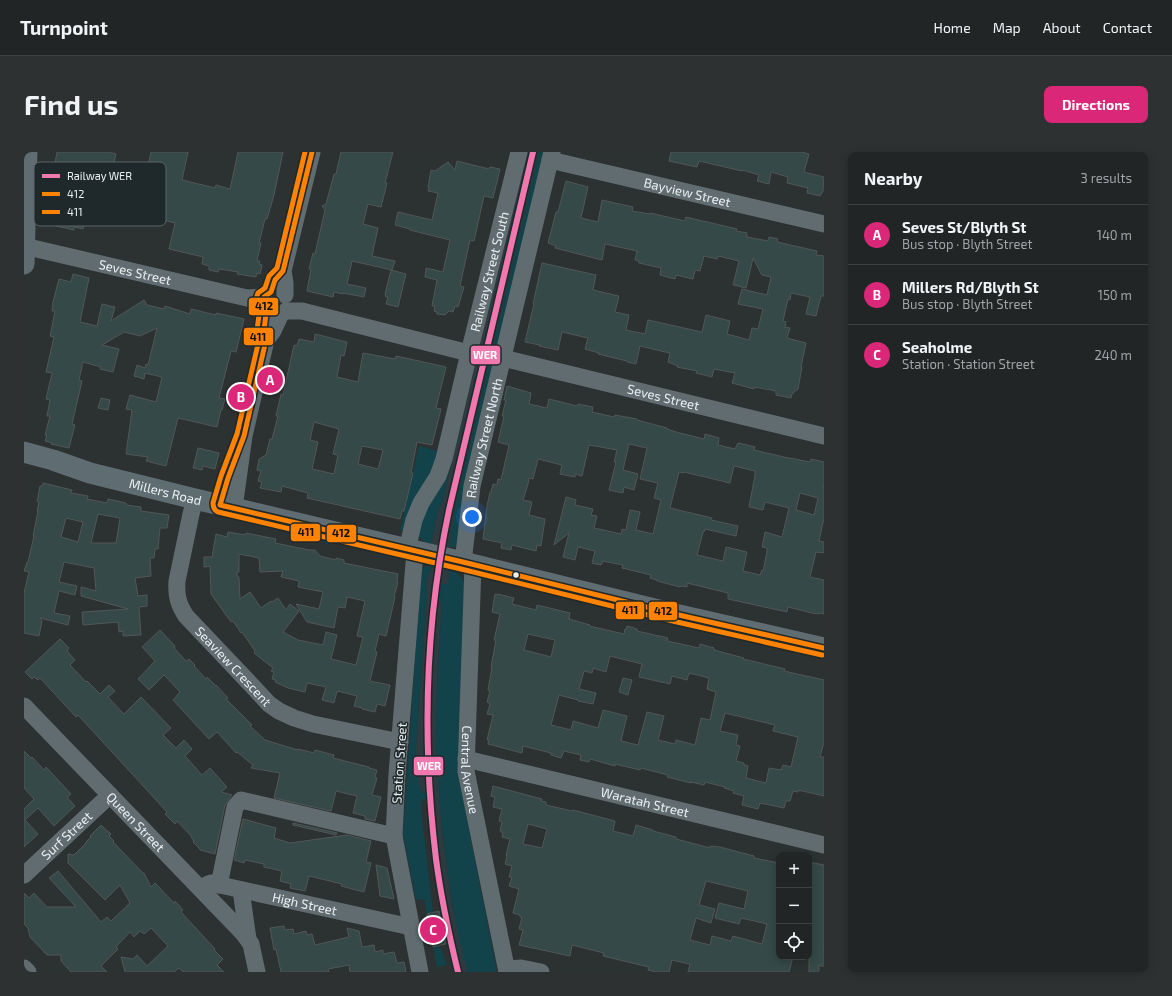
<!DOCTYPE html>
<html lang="en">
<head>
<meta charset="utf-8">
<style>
  :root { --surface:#212526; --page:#2d3132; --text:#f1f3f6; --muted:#a2a5a7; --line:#3e4243; --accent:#db2777 }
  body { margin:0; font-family:"Exo 2",sans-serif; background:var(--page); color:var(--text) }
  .controls { position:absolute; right:12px; bottom:12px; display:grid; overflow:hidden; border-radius:8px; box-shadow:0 2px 10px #0003 }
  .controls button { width:36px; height:36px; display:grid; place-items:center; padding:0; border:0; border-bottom:1px solid var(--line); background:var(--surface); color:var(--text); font:20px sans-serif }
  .you { position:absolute; left:448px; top:365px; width:14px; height:14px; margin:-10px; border:3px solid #fff; border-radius:50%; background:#1a73e8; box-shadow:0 0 0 6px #1a73e833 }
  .badge { display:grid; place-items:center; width:26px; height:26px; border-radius:50%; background:var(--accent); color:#fff; font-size:13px; font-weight:700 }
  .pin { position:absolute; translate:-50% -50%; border:2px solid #fff; box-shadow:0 1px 4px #0006 }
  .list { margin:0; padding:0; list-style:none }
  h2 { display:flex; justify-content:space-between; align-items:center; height:52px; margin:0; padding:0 16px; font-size:17px }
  h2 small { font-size:13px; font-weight:400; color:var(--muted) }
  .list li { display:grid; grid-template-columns:26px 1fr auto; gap:12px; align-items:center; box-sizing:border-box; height:60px; padding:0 16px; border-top:1px solid var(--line) }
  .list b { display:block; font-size:15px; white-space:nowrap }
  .list p { margin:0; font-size:13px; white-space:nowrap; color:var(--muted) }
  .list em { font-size:13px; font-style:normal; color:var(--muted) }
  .icon { flex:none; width:22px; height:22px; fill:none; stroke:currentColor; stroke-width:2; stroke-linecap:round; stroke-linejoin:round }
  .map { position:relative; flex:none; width:800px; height:820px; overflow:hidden; border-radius:8px }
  header { display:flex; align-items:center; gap:24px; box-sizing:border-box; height:56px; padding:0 20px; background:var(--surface); border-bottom:1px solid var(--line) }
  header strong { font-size:19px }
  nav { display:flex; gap:22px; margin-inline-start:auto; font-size:14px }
  .intro { display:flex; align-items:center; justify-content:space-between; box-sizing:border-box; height:96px; padding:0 24px }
  h1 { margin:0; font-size:28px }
  .button { padding:10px 18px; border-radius:8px; background:var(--accent); color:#fff; font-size:14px; font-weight:700 }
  main { display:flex; gap:24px; padding:0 24px }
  aside { flex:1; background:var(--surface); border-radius:8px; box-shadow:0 2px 10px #0003 }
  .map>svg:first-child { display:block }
</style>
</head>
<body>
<header>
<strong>Turnpoint</strong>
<nav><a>Home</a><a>Map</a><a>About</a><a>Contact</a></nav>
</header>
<div class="intro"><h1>Find us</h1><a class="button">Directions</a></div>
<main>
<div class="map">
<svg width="800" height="820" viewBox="0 0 800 820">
  <rect width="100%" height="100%" fill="#2c3132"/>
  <g fill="#2b3b3f">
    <polygon points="502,0 515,0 431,356 425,395 407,392 414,357 418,350"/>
    <polygon points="408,415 426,418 424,432 417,432 416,448 418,452 413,537 412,596 413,619 422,619 422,622 418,626 414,626 419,686 428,751 444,820 431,820 421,780 414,741 408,703 403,643 395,636 388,624 388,620 390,620 402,457 402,430 403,429 404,423"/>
  </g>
  <g fill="#12434a">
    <polygon points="515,0 522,0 432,395 425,395 431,356"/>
    <polygon points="395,294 414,299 419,294 380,379 376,378"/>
    <path d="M427 312 418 350 414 357 407 392C401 391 398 388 395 385L396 364Z"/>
    <polygon points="403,414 408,415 404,423 403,429 402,430 402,432 403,434 402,457 390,620 388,620 388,624 394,623 395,636 403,643 403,647 398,647 397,656 409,760 403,762 400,747 392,748 379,682 397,422 395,422 398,416"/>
    <path d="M426 418C434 420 439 426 441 433L437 631 442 662 473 820H444C426 756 419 692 414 626H418V622H422V619H413C410 563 415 507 418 452L416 448 417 432H424Z"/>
    <polygon points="416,794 423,813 413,815 409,795"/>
  </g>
  <g fill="#344948" stroke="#525657" fill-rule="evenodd">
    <polygon points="33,0 84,0 92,2 90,11 123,19 127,0 164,0 158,28 191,36 192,33 206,37 214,0 259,0 250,43 243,67 241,67 235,91 237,91 233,109 236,109 235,112 238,113 236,122 233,121 232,125 213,122 214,120 195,117 194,120 185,118 185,114 178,112 179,105 145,97 151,71 114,62 118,46 112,45 113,40 88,34 88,32 71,28 68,41 66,40 65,45 63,45 58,64 62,65 59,77 50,75 50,78 32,74 36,59 32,58 37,38 30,37 34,19 31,18 32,11 31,11"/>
    <polygon points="317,0 369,0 361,31 363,31 357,55 344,52 339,72 354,76 348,104 371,109 368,118 328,109 323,132 342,136 340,145 319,141 319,142 310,140 309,145 283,139 287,117 285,117 289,101 291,102 301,58 298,54 302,52 310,22 312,22"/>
    <polygon points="647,0 778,0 785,2 780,20 800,25 799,39 796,44 783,41 784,36 763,31 764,25 747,20 745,32 733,29 735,23 718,18 718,19 675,9 673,15 645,9"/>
    <polygon points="433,9 465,17 466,15 476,17 469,46 460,44 450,89 446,88 436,134 440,135 434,155 431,154 429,160 425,159 421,163 413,162 413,160 410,159 411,154 408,154 413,128 401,125 402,116 419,120 426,88 386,78 386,77 371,73 374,60 408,68 414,41 404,39 405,35 404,35 407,18 411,19 424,10 431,18"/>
    <polygon points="542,29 564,35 557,66 574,70 578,48 609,55 608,59 626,62 626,61 661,69 662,65 713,77 712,79 723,81 723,85 744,89 745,85 754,87 753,90 793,99 792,103 800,104 800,144 797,144 792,164 782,162 786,145 767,141 766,148 764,147 759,169 762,170 761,175 766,176 763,186 782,191 777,215 778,215 774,237 768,242 767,246 752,243 752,239 731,235 730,237 708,231 711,221 690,217 688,225 672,221 673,219 653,215 654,214 644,210 646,201 616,194 612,212 603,210 603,209 574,202 575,201 561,197 564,186 538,180 534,198 515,194 516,193 501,190 510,152 509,152 518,111 572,123 569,138 595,144 591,160 605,163 602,178 621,182 624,168 678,180 682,163 706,169 703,182 725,188 728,176 734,177 739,157 714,152 718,137 743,143 747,125 738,123 729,106 722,136 709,133 715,109 694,104 693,107 680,104 676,119 671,118 669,127 652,123 651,127 636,123 637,116 615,111 615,109 611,108 613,99 581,92 578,108 531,96 532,94 524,91 532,60 534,60"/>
    <polygon points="367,118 382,122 374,155 362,152 364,145 362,145 361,142"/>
    <polygon points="49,122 65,126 56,170 73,174 78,152 91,155 87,169 120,148 123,153 140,157 141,154 166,162 167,157 192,163 192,161 220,167 212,200 207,199 195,246 201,247 198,258 197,258 193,275 154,266 142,314 122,309 124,305 102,302 108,258 102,257 106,243 132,250 138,225 121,221 120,227 110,224 113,213 121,216 122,212 124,213 133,176 116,184 100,180 78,193 95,197 89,220 76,217 77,215 59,210 55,228 58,229 48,272 51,273 45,296 27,292 28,291 21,289 23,283 21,283 26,264 23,264 26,248 22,247 28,221 22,220 30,185 26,184 31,159 28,159 29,150 35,127 47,130"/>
    <path d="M291 182 323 190 320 204 317 203 313 225 334 230 339 201 371 207 372 204 422 215 412 256 417 257 408 293 393 290 387 321H389L380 359H378L376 367 283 346 284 341 258 334 257 340 236 336 238 330 234 329 237 319 233 318 235 307 242 303 246 287H248L254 264H252L257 242 259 243 270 193 273 194 275 187 290 190ZM290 270 315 277 309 302 314 303 310 322 288 317 294 290 286 288ZM338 294 359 298 354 317 334 312Z"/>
    <path d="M483 234 507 241 505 252 523 256 525 247 553 254 554 252 569 255 568 260 590 265 591 263 613 267V268L643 276V277L652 280 680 287 681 282 695 286 694 293 711 297 714 291 731 295 730 298 760 305 786 310 787 307 800 310V332L799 336H800V366L795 389 800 390V401L792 400 786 425 800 428V462L796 461 795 462 788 461 764 455 763 460 704 447V441L663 431V435L657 434 656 435 633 429V428L626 426 627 423 598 416 599 413 579 409 577 413 568 411 571 399 554 395 551 408 539 405 545 381 530 393 542 345 552 348 551 353 569 357 567 363 573 364 570 376 597 382 598 377 602 378 606 358 616 360 612 378 629 382 637 348 630 346 634 331 616 327 623 296 605 292 599 318 614 322 610 338 600 335 599 341 585 338 592 310H590L593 298 565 293 558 324 551 322V325L536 322 538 313 514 307 509 327 505 326 504 332 499 348 508 350 505 363 521 367 517 394 513 393 512 399 488 393 487 398 477 396 478 391 459 387 463 354 466 340H467L469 332 473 333 474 327 477 328 485 293 474 290 480 264H478L482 248H480ZM710 314 731 319V323L725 355 739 358 741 350 765 356 758 385 741 380 738 395 743 396V400L739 419 738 418 736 423 719 419 723 400 702 395 699 409 673 403 679 380H680L681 377 712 384 714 374 687 368 688 366 646 356 655 320 660 321V320L706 331ZM776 341 794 346 790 363 772 358Z"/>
    <polygon points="77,246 86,248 84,258 74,256"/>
    <polygon points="174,296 195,301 191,317 179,314 178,318 169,316"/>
    <path d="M19 331 48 338 47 341 64 344 63 347 83 351 84 347 102 351V353L117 355V359L145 363 143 376H136L134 397H131L130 406H126L127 424 111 426 114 444 123 443V454L115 455 117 483 99 484V479L95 480 94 470 59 473 58 460 104 457 57 444V435L72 439 70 416 40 410 35 430 53 434 51 443 35 439 30 461 46 464 44 473 16 466 18 469 15 484 0 481V441L5 420 0 419 3 410H4L10 384H9L14 359H13L15 350 13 349 14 345V344L16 334H18ZM74 362 96 366 92 391H67ZM42 366 59 370 54 390 37 385Z"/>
    <path d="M204 380 221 383 222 381 252 387 251 391 285 398H291L296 404 312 408V406L320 408V411L374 422 373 429 374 430 370 445H371L362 484 355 482 351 499 353 500 346 529 366 533 361 554 353 552 351 560 338 557V556L330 554 333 544 313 539 310 551 298 548 302 535 283 531 281 540 264 536 251 530 252 528 248 527 250 520 247 519 249 516 230 501 231 499 218 480 217 481 209 469 207 470 187 442 186 414 180 415V405H188L192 382 203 385ZM215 402 235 406 236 420 259 419 257 425 275 429 274 435 299 440 295 457 272 452 283 470 310 476 314 455 321 456 323 445 341 449 333 484 339 485 332 513 307 507 313 483 302 480 299 493 274 488 259 480 275 459 266 452 262 458 254 446 248 450 247 449 237 456 226 440 216 447 215 426 212 421 215 420Z"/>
    <path d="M471 442 474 443V442L490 446 488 452 512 458 513 453 546 461 545 467 566 473 565 474 600 482 601 477 602 478 603 474 613 477V479L644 486 643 489 675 496 676 492 690 496V498L720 506 719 507 761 517 760 519 800 528V590L796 605H800V644L774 638V640L769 639 766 649H762L760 656 736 651 734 657 718 653 720 644 709 641 710 639 700 636 701 635 681 630 680 633 667 630V631L643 625 644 623 617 616 616 618 591 612V614L566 607 565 610 556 608 557 603 540 599 537 606 527 603V601L499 594 498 601 464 592 465 588H463L469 563 463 562 466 552 463 550 466 539 464 538 468 515H467L472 488H470L476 462 468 460ZM504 482 531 488 527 505 500 498ZM586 504 618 512 615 525 646 532 648 524 663 528 665 521 685 526 683 537 692 540 686 568 677 566 671 593 652 588 651 592 634 588 640 564 623 560 614 593 597 589 603 564 579 558 574 576 549 569 547 578 527 573 535 543 554 548V549L569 552 572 541 555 537 560 519 568 521 569 516 582 520ZM701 561 751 573 749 579 774 585 767 615 759 613 757 618 745 616 742 631 722 626 724 614 720 613V611L712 609 716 594 712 593 714 583 696 579Z"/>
    <polygon points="136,478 151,494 150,496 162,509 165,507 171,513 170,514 182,527 183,525 192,534 192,533 204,546 202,547 228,573 226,574 241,588 274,598 274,597 290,601 291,598 310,603 309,606 345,615 345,616 353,618 351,625 353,626 348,643 357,645 351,669 341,667 341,664 329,661 333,644 312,639 307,659 250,646 256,621 227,616 229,613 213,600 212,601 193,580 185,587 149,548 156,540 140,523 125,538 114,527 131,509 118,495"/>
    <polygon points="36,487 45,496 43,499 51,508 46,513 62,530 63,529 76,542 85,533 91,539 84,545 100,562 117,545 147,576 139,583 152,596 160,588 168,597 161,604 178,623 186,616 203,635 197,640 208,643 201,653 191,702 176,698 176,697 169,690 170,689 167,685 168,685 153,669 151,672 141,662 143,660 54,563 52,565 16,526 14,528 10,525 8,527 1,520"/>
    <polygon points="599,526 608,528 604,543 595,540"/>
    <polygon points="0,599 7,606 8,605 20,618 22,615 47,642 43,645 51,654 30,674 14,656 1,668 14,682 0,695 0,657 10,647 0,636"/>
    <path d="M469 634 518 647 517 649 522 650V653L548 659 549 658 591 669 589 679 609 684 612 673 629 678V679L652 685V687L686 696V694L696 695 730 704V706L755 711V805H769L765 820H664L666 812 648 808 645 820H632L624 818 625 815 579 804 580 801 548 793 546 804 495 793 499 778 495 777 498 765H496V763L489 761 495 737 485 734 488 725H485L488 714 481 712 483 704 482 703 486 687 478 685 479 681H478V680L476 679 478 670 475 669 478 657 469 655 471 645 467 644ZM504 672 523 677 518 696 499 692ZM682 729 724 739 720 757 695 751 691 766 715 772 717 766 743 772 738 792 709 784 707 789 688 784 686 793 666 788 672 766 687 771 691 757 675 753Z"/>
    <polygon points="219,667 252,676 250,686 266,691 323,683 347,689 342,710 347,711 340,740 317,734 318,732 285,724 281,739 266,736 267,732 256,729 258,719 240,715 240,712 221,708 220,711 210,708"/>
    <polygon points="269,671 313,681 312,683 269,673"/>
    <polygon points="77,673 87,682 85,684 90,689 89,690 119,721 120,721 127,735 131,731 150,751 151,749 159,758 157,760 191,797 190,798 199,807 193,813 200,820 159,820 155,816 150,820 101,820 97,805 109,807 113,803 123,814 144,794 127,776 120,782 116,779 110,785 106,780 92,795 94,797 77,814 83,820 47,820 37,809 37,803 23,803 6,785 4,776 0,772 0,741 5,746 10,741 23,755 52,755 25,726 34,719 77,770 83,765 87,769 106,751 96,733 81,748 44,711 44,702 50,703 62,691 62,690 67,685 66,684"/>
    <polygon points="785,710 800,713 800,815 795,813 795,820 785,820"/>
    <polygon points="352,713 363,716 370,747 356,744"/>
    <polygon points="415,759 422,792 409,795 403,762"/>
    <polygon points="260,774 261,778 269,777 270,782 282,779 283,783 288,782 291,793 325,785 323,776 335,779 338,795 350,793 351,800 359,798 359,802 370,800 373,811 380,810 382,820 326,820 325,813 304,817 305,820 257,820 252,797 250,798 246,776"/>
  </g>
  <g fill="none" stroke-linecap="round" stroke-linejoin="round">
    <g stroke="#616c71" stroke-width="17">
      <path id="s1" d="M526 8 800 72"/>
      <path id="s2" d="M0 94 223 146 240 145"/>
      <polyline points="261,143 261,131 259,119 288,0"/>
      <polyline points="262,159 278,159 445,201"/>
      <polyline points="242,162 240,178 242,188"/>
      <path id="s3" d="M479 206 800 284"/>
      <path id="s4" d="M171 347 167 362 153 429C152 443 154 452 162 464L233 539 245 552 255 559 270 566 289 572 376 590"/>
      <polyline points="210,356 220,284 242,188 249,179 256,164"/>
      <path id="s5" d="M383 398 390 368 397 351 414 324 420 307 445 201 495 0"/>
      <polyline points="391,399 373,622 370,684 396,820"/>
      <path id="s6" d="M439 410 448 334 528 0"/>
      <path id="s7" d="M449 413 442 619 483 820"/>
      <path id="s8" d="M0 554 219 781 227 792 233 820"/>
      <path id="s9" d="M442 607 800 693"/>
      <path id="s10" d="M0 723 86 643"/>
      <path id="s11" d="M184 732 187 731 387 775"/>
      <polyline points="195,733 211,655 217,648 370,684"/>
      <polyline points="217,738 224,787"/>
      <polyline points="0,816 4,820"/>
      <polyline points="483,817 497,816 517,820"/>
    </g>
    <g stroke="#5f6c72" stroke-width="21">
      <polyline points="0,112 3,0"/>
      <path id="s12" d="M0 300 29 308 66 321 171 347 439 410 655 463 800 496"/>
    </g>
    <defs>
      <polyline id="bus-1" points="288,0 259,119 251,128 247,140 240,145 239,149 240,158 242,162 240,178 242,188 220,284 204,326 196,353 439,410 655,463 800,496"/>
      <path id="bus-2" d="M281 0 253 116 245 124 241 136 234 141 232 147 233 159 235 163 233 178 235 188 213 282 197 324 189 351C189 355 190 358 194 360L437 417 653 470 798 503"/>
    </defs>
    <use href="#bus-1" stroke="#1f292b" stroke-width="8"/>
    <use href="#bus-2" stroke="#1f292b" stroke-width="8"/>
    <use href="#bus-1" stroke="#ff8200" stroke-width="5"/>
    <use href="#bus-2" stroke="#ff8200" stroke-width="5"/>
    <defs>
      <path id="rail-1" d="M434 820C425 783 417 745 412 707 398 591 401 472 425 358L509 0"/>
    </defs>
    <use href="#rail-1" stroke="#1f292b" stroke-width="9"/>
    <use href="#rail-1" stroke="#f178af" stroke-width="6"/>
  </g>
  <circle fill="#eaf1f2" stroke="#1f292b" stroke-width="1.5" cx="492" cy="423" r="3.5"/>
  <g text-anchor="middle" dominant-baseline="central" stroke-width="3" stroke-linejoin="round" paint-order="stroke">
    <g font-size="13" fill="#eaf1f2" stroke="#1f292b">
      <text stroke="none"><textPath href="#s1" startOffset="141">Bayview Street</textPath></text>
      <text stroke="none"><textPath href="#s2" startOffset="114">Seves Street</textPath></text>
      <text stroke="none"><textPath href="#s5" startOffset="292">Railway Street South</textPath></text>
      <text stroke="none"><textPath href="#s3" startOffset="165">Seves Street</textPath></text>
      <text stroke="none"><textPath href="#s6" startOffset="126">Railway Street North</textPath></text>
      <text stroke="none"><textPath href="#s12" startOffset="147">Millers Road</textPath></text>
      <text stroke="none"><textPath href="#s4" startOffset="190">Seaview Crescent</textPath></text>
      <text transform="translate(375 611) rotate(-86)">Station Street</text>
      <text stroke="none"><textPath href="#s7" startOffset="205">Central Avenue</textPath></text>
      <text stroke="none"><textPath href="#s9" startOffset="184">Waratah Street</textPath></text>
      <text stroke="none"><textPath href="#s8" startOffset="161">Queen Street</textPath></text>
      <text stroke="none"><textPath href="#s10" startOffset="58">Surf Street</textPath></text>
      <text stroke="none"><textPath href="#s11" startOffset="99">High Street</textPath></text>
    </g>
  </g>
  <rect x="10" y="10" width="132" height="64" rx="6" fill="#1f292b" stroke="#5c6567" stroke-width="1"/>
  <rect x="18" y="22" width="18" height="4" fill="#f178af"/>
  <rect x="18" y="40" width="18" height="4" fill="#ff8200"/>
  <rect x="18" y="58" width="18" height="4" fill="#ff8200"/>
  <g font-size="11" fill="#eaf1f2">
    <text x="43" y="28">Railway WER</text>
    <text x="43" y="46">412</text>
    <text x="43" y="64">411</text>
  </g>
  <g stroke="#1f292b" stroke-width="1.5">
    <rect x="224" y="145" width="31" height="19" rx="4" fill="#ff8200"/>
    <rect x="219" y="175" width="31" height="19" rx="4" fill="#ff8200"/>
    <rect x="446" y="193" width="31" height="20" rx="4" fill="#f178af"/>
    <rect x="266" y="371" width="31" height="19" rx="4" fill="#ff8200"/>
    <rect x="302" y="372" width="31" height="19" rx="4" fill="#ff8200"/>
    <rect x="591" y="449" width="30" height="19" rx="4" fill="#ff8200"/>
    <rect x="624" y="449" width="30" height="20" rx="4" fill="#ff8200"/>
    <rect x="389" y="604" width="31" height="20" rx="4" fill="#f178af"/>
  </g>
  <g font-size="11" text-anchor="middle" font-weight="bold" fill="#fff">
    <text x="461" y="207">WER</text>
    <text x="405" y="618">WER</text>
  </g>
  <g font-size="11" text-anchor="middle" font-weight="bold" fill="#111">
    <text x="240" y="158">412</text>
    <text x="234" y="189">411</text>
    <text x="282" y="384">411</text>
    <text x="317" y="385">412</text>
    <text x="606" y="462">411</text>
    <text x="639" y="463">412</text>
  </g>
</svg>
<div class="controls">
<button>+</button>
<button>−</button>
<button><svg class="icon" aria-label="locate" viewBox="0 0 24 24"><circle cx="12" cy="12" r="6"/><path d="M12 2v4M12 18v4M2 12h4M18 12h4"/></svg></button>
</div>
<div class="you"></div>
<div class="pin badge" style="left:246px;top:228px">A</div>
<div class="pin badge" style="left:217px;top:245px">B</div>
<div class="pin badge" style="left:409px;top:778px">C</div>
</div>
<aside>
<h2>Nearby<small>3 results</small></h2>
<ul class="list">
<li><span class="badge">A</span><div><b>Seves St/Blyth St</b><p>Bus stop · Blyth Street</p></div><em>140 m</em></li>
<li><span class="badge">B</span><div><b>Millers Rd/Blyth St</b><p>Bus stop · Blyth Street</p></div><em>150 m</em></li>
<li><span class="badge">C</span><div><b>Seaholme</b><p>Station · Station Street</p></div><em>240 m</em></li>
</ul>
</aside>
</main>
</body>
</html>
